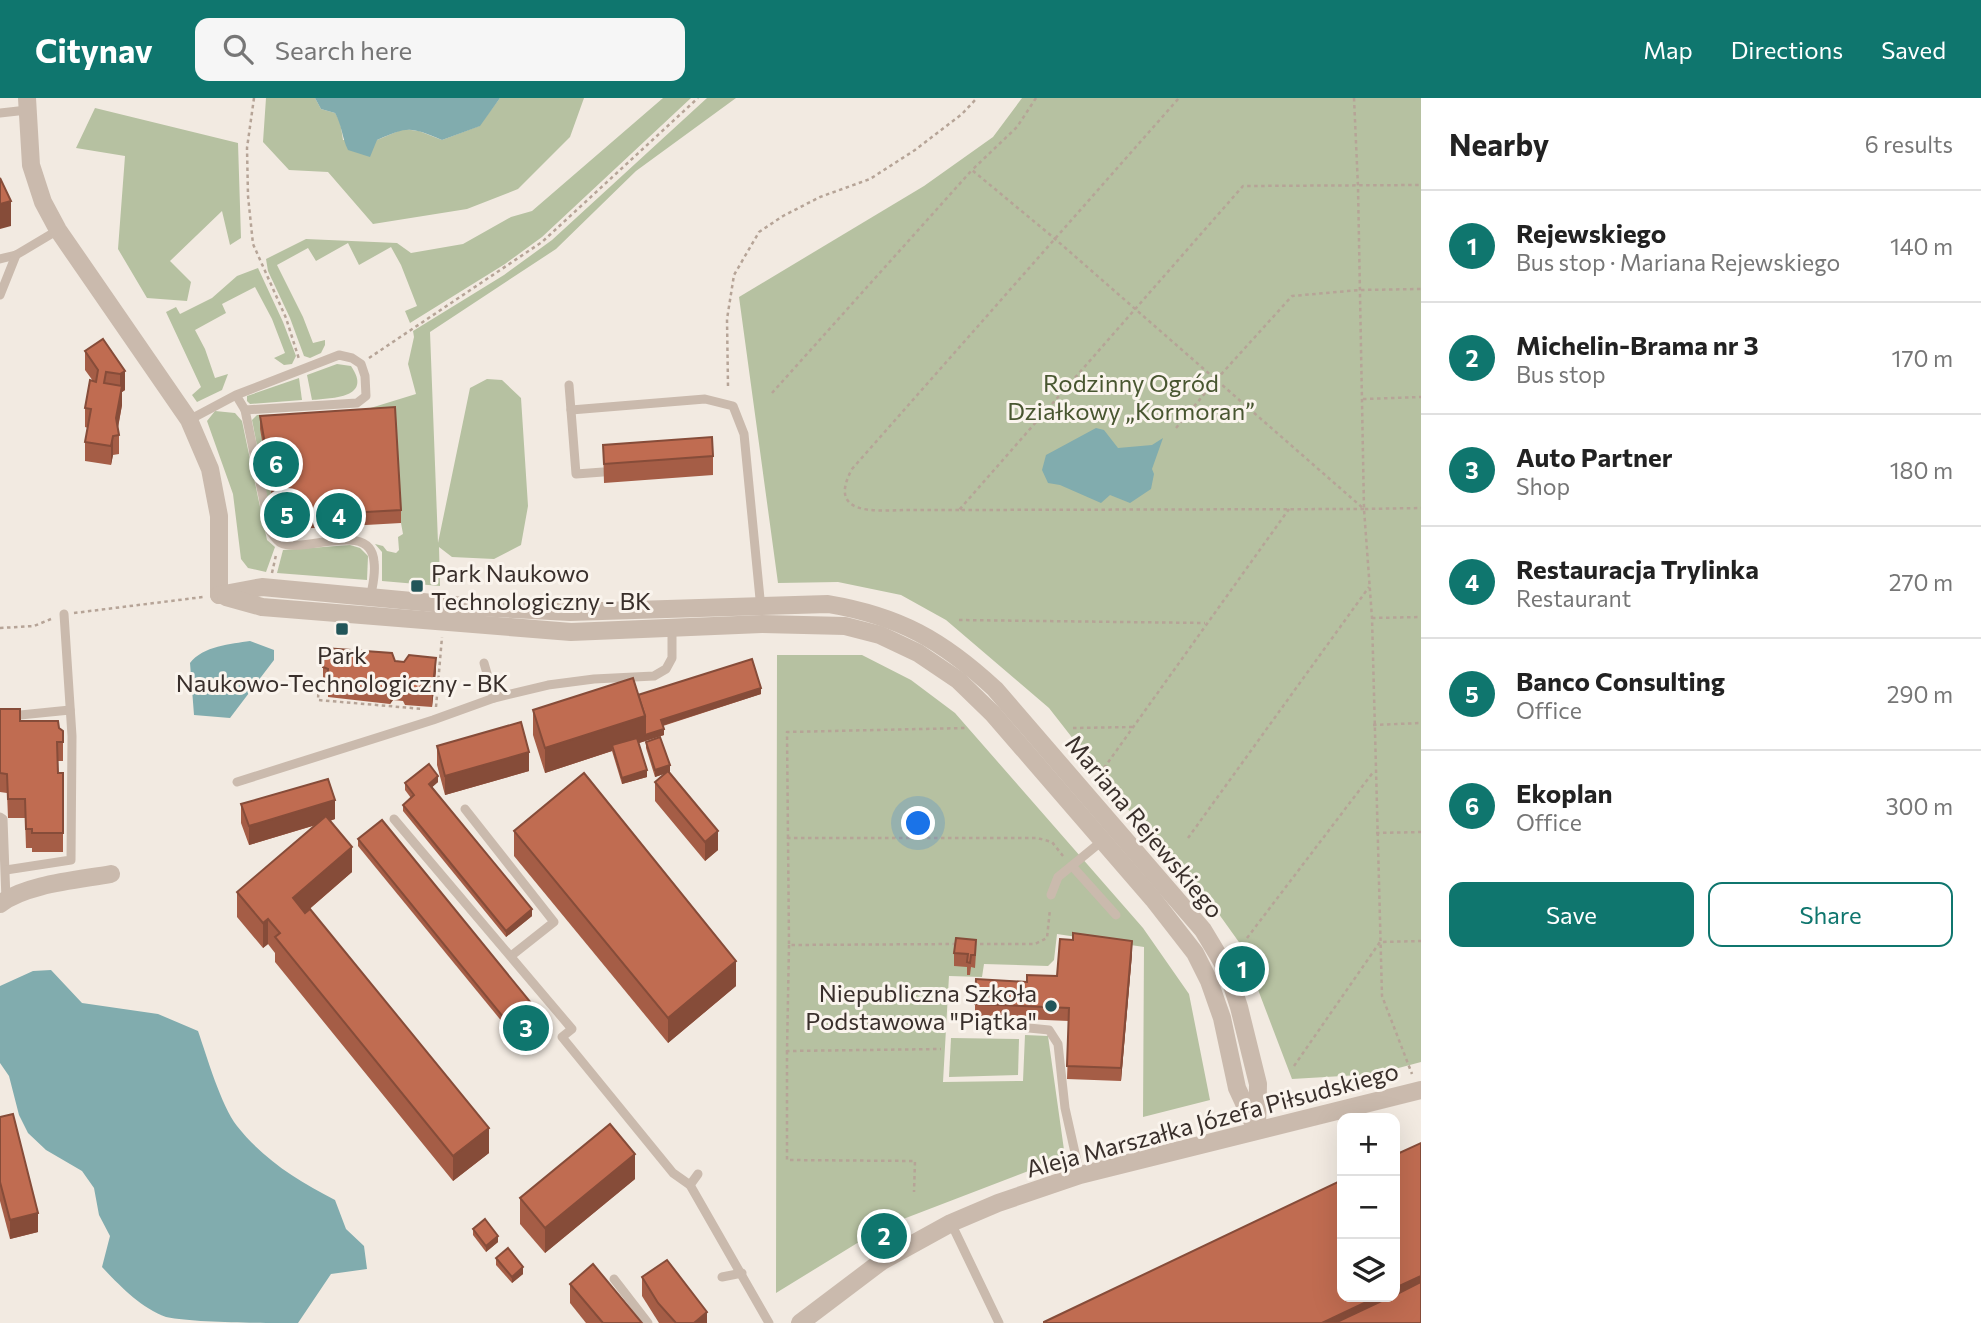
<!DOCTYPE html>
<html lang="en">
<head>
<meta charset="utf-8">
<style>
  :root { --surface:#fff; --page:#f6f6f6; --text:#222; --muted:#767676; --line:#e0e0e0; --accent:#0f766e }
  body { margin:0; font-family:Commissioner,sans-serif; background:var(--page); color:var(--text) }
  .controls { position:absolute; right:21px; bottom:21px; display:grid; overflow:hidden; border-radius:14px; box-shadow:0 7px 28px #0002 }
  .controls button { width:63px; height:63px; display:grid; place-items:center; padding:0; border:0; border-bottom:2px solid var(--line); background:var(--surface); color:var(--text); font:35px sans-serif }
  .you { position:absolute; left:919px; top:726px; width:24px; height:24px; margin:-18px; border:5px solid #fff; border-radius:50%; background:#1a73e8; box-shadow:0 0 0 10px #1a73e833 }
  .badge { display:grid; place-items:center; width:46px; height:46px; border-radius:50%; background:var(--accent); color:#fff; font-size:23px; font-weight:700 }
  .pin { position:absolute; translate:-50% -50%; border:4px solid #fff; box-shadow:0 2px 7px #0006 }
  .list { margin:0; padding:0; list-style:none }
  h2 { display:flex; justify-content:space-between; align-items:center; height:91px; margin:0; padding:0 28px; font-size:30px }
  h2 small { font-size:23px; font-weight:400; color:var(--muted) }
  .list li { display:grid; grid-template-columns:46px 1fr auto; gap:21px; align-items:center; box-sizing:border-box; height:112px; padding:0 28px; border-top:2px solid var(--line) }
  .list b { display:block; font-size:26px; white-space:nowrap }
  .list p { margin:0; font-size:23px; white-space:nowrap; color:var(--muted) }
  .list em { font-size:23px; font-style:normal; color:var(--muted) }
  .actions { display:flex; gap:14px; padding:21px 28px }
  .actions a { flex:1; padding:16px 0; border:2px solid var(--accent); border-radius:14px; text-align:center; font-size:24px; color:var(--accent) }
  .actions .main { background:var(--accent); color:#fff }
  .icon { flex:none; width:38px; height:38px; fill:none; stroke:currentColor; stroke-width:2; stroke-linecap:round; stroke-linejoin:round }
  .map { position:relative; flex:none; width:1421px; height:1225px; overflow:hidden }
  header { display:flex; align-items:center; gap:42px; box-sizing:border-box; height:98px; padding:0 35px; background:var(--accent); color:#fff }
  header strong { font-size:33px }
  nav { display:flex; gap:38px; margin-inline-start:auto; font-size:24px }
  .search { width:490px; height:63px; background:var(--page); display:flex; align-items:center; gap:18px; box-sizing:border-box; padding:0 24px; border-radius:14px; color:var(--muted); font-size:26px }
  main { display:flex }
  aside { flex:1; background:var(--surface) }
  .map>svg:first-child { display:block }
</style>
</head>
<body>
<header>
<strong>Citynav</strong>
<div class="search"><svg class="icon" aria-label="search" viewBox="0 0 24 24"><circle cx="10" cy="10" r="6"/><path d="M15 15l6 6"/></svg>Search here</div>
<nav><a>Map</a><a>Directions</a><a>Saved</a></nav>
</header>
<main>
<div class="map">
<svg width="1421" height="1225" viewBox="0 0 1421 1225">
  <rect width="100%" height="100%" fill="#f2eae1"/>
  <g fill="#b6c1a1">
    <polygon points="266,0 315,0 321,11 335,15 340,23 343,42 377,42 403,31 419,33 442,42 479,28 500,0 584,0 570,39 518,91 467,111 373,126 328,74 289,72 263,44"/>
    <polygon points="663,0 691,0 542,139 505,166 410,225 405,213 417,208 401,167 391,149 359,167 348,145 316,163 308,150 277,167 303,219 313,245 325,242 325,247 321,255 310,260 304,258 290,220 268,173 266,161 306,141 397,145 411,155 463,146 511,119 532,113"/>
    <polygon points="707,0 736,0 636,73 556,151 430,234 438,445 470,290 487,281 502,282 521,300 528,408 521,447 494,461 452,459 439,449 440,488 382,483 382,454 375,446 383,448 387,453 396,455 399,452 398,439 403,436 401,425 364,312 416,296 408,266 414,239 413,233 504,177 552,142"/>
    <polygon points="1022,0 1421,0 1421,964 1376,976 1292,981 1241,847 1191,777 1131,715 1049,610 946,522 901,497 838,484 778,485 739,199 924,88 993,39"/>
    <polygon points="95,10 238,45 241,140 230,147 222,113 170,163 191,184 187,203 147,200 118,151 125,58 76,50"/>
    <polygon points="258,170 283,224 296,258 292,266 284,267 274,260 285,255 272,221 255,189 222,206 226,215 195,232 205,251 215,280 228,276 222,292 197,304 192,297 201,289 166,214 176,209 180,216 212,200 237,178"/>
    <path d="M337 266 351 268C373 300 333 300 312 302L307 277Z"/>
    <polygon points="299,280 302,302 250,306 247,303 247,298"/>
    <polygon points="215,313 235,315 242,323 267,442 275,449 266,474 248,470 241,461 233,396 207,323"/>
    <polygon points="302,316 276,409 269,410 252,322 257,317"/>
    <polygon points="350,447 360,450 368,458 367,482 277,475 283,452"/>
    <polygon points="777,557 862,557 911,582 955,615 1143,830 1189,896 1210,1002 1143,1019 1144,849 1057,836 1054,862 1048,868 984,866 982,879 949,878 943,984 1023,983 1025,937 1048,938 1065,1059 885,1128 776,1195"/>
    <polygon points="951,940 1019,941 1018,977 949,979"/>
  </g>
  <g fill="#81acae">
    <path d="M315 0H500L480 28 442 42C410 29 409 28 377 42L370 59 348 52C342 40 342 27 335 15L321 11Z"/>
    <polygon points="1096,330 1104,332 1118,350 1152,347 1163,340 1152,371 1154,376 1151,391 1130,405 1110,397 1101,405 1060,387 1048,385 1042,372 1046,357"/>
    <path d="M250 543 274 552V562L230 620 194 617 190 565C203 548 231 546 250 543Z"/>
    <path d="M51 872 82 905 158 916 198 933C207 959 221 1007 237 1028 264 1062 297 1082 335 1102L346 1131 364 1148 367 1171 331 1176 298 1225C263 1225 197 1225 166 1219 141 1210 120 1188 102 1169L110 1138 99 1117 94 1090 82 1073 46 1052 28 1035 19 1017 9 978 0 965V888L33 873Z"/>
  </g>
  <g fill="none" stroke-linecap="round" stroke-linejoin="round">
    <g stroke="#b6a497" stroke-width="2.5" stroke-dasharray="3.5 3.5" stroke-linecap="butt">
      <polyline points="254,0 247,50 248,98 253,146 286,220 299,261"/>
      <polyline points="1036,0 1017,29 972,72 1054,140 1364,411 1421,410"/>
      <polyline points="1354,0 1358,89 1364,411 1372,520 1382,898 1412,976"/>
      <polyline points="369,260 542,144 698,0"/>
      <polyline points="728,288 727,221 734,177 759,134 783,118 820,99 870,81 915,52 962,16 977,0"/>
      <polyline points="772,295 972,72"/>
      <polyline points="1363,301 1421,299"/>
      <polyline points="1176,330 1216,282 1292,198 1359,192 1421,191"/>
      <polyline points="1364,411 959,412 1243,88 1421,87"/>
      <path d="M959 412C940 412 922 412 904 412 873 413 827 417 852 371L1179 0"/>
      <polyline points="272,475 276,457"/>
      <polyline points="74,515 203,499"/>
      <polyline points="1372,520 1421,519"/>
      <polyline points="959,522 1205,525"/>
      <polyline points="0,530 34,528 51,521"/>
      <polyline points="319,582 318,602 423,611"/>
      <polyline points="436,609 442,539"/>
      <polyline points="1373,627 1421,625"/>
      <polyline points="1073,630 1133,629"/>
      <polyline points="1104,670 1289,411"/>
      <polyline points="1376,735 1421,734"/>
      <polyline points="788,740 787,634 965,630"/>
      <polyline points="1188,740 1369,489"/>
      <polyline points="1247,840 1374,673"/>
      <polyline points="956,846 789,847 788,740 1037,740 1052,744 1063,758"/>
      <polyline points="973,846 1035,846 1047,840 1050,811"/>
      <polyline points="789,847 787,953 941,951"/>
      <polyline points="787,953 787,1062 915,1063 914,1094"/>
      <polyline points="1294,968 1380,844 1421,843"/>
    </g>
    <g stroke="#cabaad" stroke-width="9">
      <polyline points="0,15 27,12"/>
      <polyline points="0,161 16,157 58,132"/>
      <polyline points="0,197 16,157"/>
      <polyline points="569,287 576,376 603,374"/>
      <path d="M245 312 270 433C273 437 277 443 281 445 304 456 371 421 374 464 376 477 372 489 370 502"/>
      <polyline points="571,312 705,301 733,308 744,336 761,511"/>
      <polyline points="189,322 236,297 339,257 352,260 361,266 365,278 366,298 357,305 245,312 236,297"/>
      <polyline points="484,565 494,600"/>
      <polyline points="0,619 70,612"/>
      <polyline points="237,684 433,622 494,600 548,587 594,581 654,578 666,571 672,560 672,531"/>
      <polyline points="465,711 554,824 511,858"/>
      <polyline points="0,719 3,721 6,802"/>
      <polyline points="394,721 572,931 562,939 673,1075 690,1087 769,1225"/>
      <polyline points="1072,768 1116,817"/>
      <polyline points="6,772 71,762 72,638 64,516"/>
      <polyline points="1051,797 1058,779 1102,743"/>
      <polyline points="1019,929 1049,932 1058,946 1065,1010 1080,1077"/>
      <polyline points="690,1087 698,1076"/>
      <polyline points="951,1125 999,1225"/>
      <polyline points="722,1179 742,1175"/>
      <polyline points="614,1181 648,1225"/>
    </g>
    <g stroke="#cabaad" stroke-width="18">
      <polyline points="27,0 31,67 43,104 58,132 189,322 210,371 219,418 219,497"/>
      <path d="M219 497 262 489 476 509 570 514 828 506C899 518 942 542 995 591L1203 832 1227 872 1239 909 1258 986 1257 1032"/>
      <polyline points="226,499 262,509 571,534 762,526 845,528 880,537 918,555 958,582 993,616 1153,801 1195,855 1209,883 1222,920 1237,990 1255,1029"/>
      <path d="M0 806C26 786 78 782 111 776"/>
    </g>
    <polyline stroke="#cabaad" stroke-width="18" points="800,1225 882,1163 951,1125 998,1105 1080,1077 1421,992"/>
  </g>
  <g fill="#a55d46">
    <polygon points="85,253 125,273 125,292 122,294 122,307 118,330 119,337 119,356 113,357 111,367 85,363 85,344 88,330 85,329 85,310 93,283 85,272"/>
    <polygon points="260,318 401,412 401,425 278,432 260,331"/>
    <polygon points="603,347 713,358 713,377 604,385"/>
    <polygon points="395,563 436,572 432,609 405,607 403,603 393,602 390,606 328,599 328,584 323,581 323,569"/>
    <polygon points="761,596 663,628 664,637 639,645 647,679 622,686 612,653 545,675 533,637 533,612 638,597"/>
    <polygon points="0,611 20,623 59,630 63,633 63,663 58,663 58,675 63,675 63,754 32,754 32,750 26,750 25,720 8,720 7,695 0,694"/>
    <polygon points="646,644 669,674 718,752 705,763 655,703 655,684 666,675 655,679 646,650"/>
    <polygon points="437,648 529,673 445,697 437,667"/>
    <polygon points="438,684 432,689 532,818 506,839 403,713 403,707 411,700 405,692 405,685"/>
    <polygon points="241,706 335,721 330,723 352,774 305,815 489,1055 453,1083 275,864 275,855 268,846 263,850 237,819 237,794 316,727 249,747 241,725"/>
    <polygon points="514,733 736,888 668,945 514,758"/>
    <polygon points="358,741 540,923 517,942 358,748"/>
    <polygon points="954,855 976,855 975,870 971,869 970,877 967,877 967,869 954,868"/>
    <polygon points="1132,856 1121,983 1067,981 1069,923 975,919 975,906 1027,884 1057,878"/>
    <polygon points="0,1019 38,1134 10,1141 0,1103"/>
    <polygon points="635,1081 545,1155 520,1126 520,1100"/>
    <polygon points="473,1131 498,1144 486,1154 473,1137"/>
    <polygon points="496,1160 523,1176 512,1185 496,1167"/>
    <polygon points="642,1179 707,1225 659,1225 642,1198"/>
    <polygon points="570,1186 642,1225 586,1225 570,1205"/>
  </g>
  <g fill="#864c39">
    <polygon points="11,103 11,128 0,131 0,106"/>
    <polygon points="125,273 125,292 122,294 122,307 116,339 116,320 120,296 120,276"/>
    <polygon points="113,338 113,357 111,367 111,348"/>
    <polygon points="436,560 436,572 432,609 432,596"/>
    <polygon points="393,589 393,602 390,606 390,593"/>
    <polygon points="761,590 761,596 661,628 661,622"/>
    <polygon points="645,618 664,631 664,637 614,653 612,647 612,653 545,675 545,650"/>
    <polygon points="529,654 529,673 445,697 445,678"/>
    <polygon points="670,667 670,674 655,679 655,672"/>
    <polygon points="647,672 647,679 622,686 622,680"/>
    <polygon points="438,678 438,684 429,692 429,686"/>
    <polygon points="335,702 335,721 249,747 249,728"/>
    <polygon points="718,733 718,752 705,763 705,744"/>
    <polygon points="352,749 352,774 293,825 293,800"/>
    <polygon points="532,811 532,818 506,839 506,833"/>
    <polygon points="268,821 268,846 263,850 263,825"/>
    <polygon points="1132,843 1132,856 1121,983 1121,970"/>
    <polygon points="736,863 736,888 668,945 668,920"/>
    <polygon points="540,916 540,923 517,942 517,936"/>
    <polygon points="489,1030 489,1055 453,1083 453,1058"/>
    <polygon points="635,1056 635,1081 545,1155 545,1130"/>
    <polygon points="38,1115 38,1134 10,1141 10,1122"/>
    <polygon points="498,1138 498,1144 486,1154 486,1148"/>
    <polygon points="523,1169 523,1176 512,1185 512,1179"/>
    <polygon points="1421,1178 1421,1191 1348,1225 1322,1225 1377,1199 1395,1199 1395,1190"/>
    <polygon points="707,1214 707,1225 694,1225"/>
  </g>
  <g fill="#c06c51" stroke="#864c39" stroke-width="2">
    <polygon points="0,80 11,103 0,106"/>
    <polygon points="103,241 125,273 120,276 106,274 104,285 122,288 116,320 119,337 113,338 111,348 85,344 91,311 85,310 90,282 96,284 98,272 85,253"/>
    <polygon points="395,309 401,412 278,419 260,318"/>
    <polygon points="712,339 713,358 604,366 603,347"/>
    <polygon points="324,550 392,555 395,563 404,564 409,557 436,560 432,596 405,594 403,590 393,589 390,593 328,586 328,571 323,569"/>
    <polygon points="752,561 761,590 661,622 664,631 645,637 645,618 638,597"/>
    <polygon points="633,580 645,618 545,650 533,612"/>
    <polygon points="0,611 20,611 20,623 58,623 59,630 63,633 63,644 57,644 58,675 63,675 63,735 32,735 32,731 26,731 25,701 8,701 7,676 0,675"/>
    <polygon points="521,624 529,654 445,678 437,648"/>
    <polygon points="660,639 670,667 655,672 646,644"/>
    <polygon points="637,640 647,672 622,680 612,647"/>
    <polygon points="429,666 438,678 429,686 532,811 506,833 403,707 414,697 405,685"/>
    <polygon points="668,673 718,733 705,744 655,684"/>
    <polygon points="584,675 736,863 668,920 514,733"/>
    <polygon points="328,681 335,702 249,728 241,706"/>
    <polygon points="326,718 352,749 293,800 305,815 310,811 489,1030 453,1058 275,839 280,835 268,821 263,825 237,794"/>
    <polygon points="382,722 540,916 517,936 358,741"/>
    <polygon points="1073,835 1132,843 1121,970 1067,968 1069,910 975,906 976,881 1027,884 1027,877 1057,878 1060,841 1073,842"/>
    <polygon points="956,840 976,842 975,857 971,857 970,865 967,864 968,856 954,855"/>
    <polygon points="13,1016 38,1115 10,1122 0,1084 0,1019"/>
    <polygon points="610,1026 635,1056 545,1130 520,1100"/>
    <polygon points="1421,1045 1421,1178 1395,1190 1395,1057"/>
    <polygon points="1342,1082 1342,1199 1377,1199 1322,1225 1044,1225 1044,1224"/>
    <polygon points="485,1121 498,1138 486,1148 473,1131"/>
    <polygon points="508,1150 523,1169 512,1179 496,1160"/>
    <polygon points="667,1162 707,1214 694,1225 676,1225 658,1205 642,1179"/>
    <polygon points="593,1166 642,1225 603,1225 570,1186"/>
    <polygon points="1421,1184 1421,1225 1335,1225 1390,1199 1395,1199 1395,1197"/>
  </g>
  <g fill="#225559" stroke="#faf4ed" stroke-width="2.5">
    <rect x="410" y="481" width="14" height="14" rx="3.5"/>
    <rect x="335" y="524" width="14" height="14" rx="3.5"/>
    <circle cx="1051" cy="908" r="7"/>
  </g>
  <g text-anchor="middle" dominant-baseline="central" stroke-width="6" stroke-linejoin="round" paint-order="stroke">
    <g font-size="24" fill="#485630" stroke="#faf4ed">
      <text x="1131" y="284">Rodzinny Ogród<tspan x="1131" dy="28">Działkowy „Kormoran”</tspan></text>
    </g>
    <g font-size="24" fill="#392f2b" stroke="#faf4ed" text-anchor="start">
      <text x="431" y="474">Park Naukowo<tspan x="431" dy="28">Technologiczny - BK</tspan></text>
      <text x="342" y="556" text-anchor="middle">Park<tspan x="342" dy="28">Naukowo-Technologiczny - BK</tspan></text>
      <text x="1037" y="894" text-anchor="end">Niepubliczna Szkoła<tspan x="1037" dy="28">Podstawowa "Piątka"</tspan></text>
    </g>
    <g font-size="24" fill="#392f2b" stroke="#faf4ed">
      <text transform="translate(1145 728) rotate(50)">Mariana Rejewskiego</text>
      <text transform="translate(1212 1021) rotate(-15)">Aleja Marszałka Józefa Piłsudskiego</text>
    </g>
  </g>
</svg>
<div class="controls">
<button>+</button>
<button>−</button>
<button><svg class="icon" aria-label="layers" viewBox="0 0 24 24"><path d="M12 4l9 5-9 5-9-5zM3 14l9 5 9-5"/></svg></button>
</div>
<div class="you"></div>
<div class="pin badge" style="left:1242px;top:871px">1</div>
<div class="pin badge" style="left:884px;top:1138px">2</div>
<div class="pin badge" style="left:526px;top:930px">3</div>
<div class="pin badge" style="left:339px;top:418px">4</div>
<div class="pin badge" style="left:287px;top:417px">5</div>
<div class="pin badge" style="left:276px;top:366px">6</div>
</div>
<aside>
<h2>Nearby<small>6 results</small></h2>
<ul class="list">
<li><span class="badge">1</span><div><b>Rejewskiego</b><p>Bus stop · Mariana Rejewskiego</p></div><em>140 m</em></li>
<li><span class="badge">2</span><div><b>Michelin-Brama nr 3</b><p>Bus stop</p></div><em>170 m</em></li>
<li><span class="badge">3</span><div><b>Auto Partner</b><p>Shop</p></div><em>180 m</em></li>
<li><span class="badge">4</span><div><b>Restauracja Trylinka</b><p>Restaurant</p></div><em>270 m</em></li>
<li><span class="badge">5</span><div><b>Banco Consulting</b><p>Office</p></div><em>290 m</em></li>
<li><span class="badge">6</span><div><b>Ekoplan</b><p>Office</p></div><em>300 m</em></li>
</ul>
<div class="actions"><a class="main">Save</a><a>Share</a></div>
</aside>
</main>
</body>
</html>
